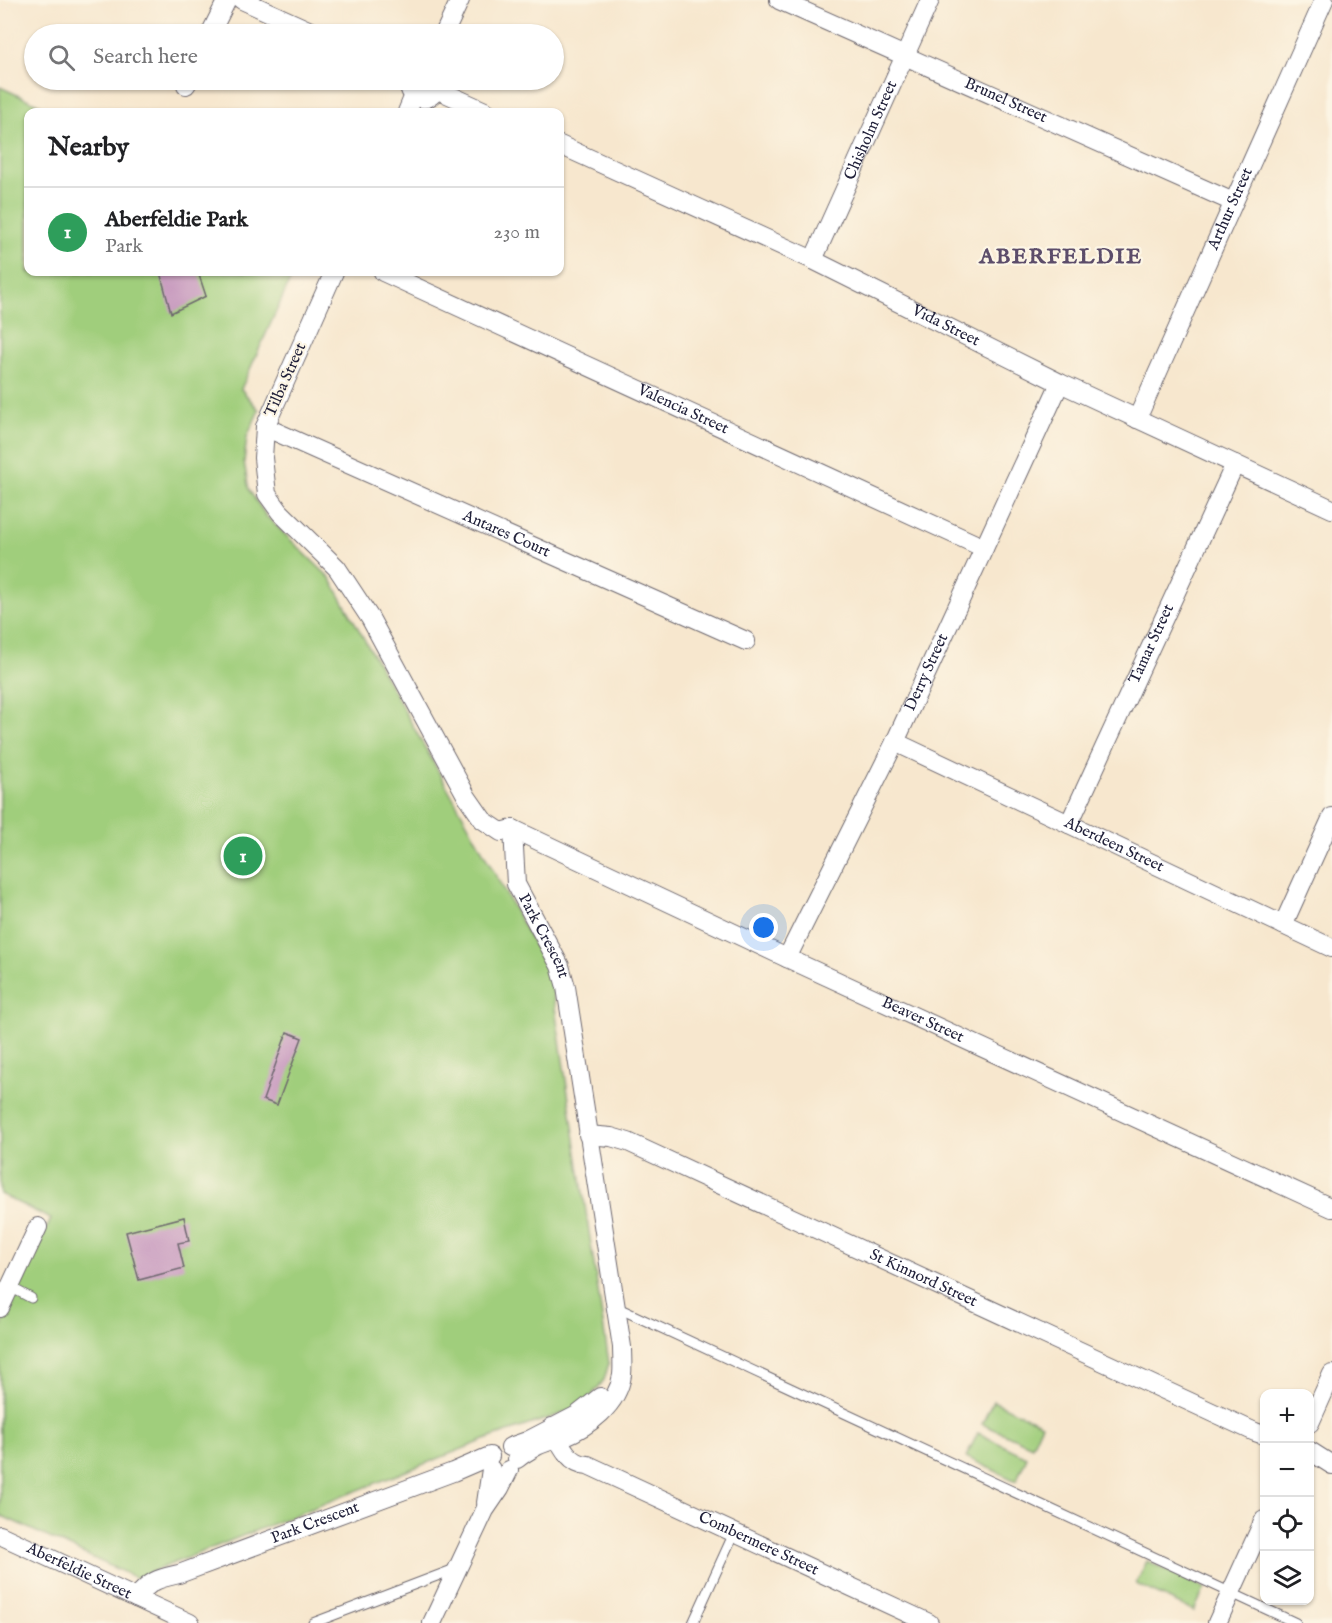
<!DOCTYPE html>
<html lang="en">
<head>
<meta charset="utf-8">
<style>
  :root { --surface:#fff; --page:#f2f2f2; --text:#202124; --muted:#757577; --line:#e0e0e0; --accent:#1f6fb2 }
  body { margin:0; font-family:"IM FELL English",serif; background:var(--page); color:var(--text) }
  .controls { position:absolute; right:18px; bottom:18px; display:grid; overflow:hidden; border-radius:12px; box-shadow:0 2px 4px #0004 }
  .controls button { width:54px; height:54px; display:grid; place-items:center; padding:0; border:0; border-bottom:2px solid var(--line); background:var(--surface); color:var(--text); font:30px sans-serif }
  .you { position:absolute; left:764px; top:928px; width:21px; height:21px; margin:-15px; border:4px solid #fff; border-radius:50%; background:#1a73e8; box-shadow:0 0 0 9px #1a73e833 }
  .badge { display:grid; place-items:center; width:39px; height:39px; border-radius:50%; background:var(--accent); color:#fff; font-size:20px; font-weight:700 }
  .pin { position:absolute; translate:-50% -50%; border:3px solid #fff; box-shadow:0 2px 6px #0006 }
  .list { margin:0; padding:0; list-style:none }
  h2 { display:flex; justify-content:space-between; align-items:center; height:78px; margin:0; padding:0 24px; font-size:26px }
  h2 small { font-size:20px; font-weight:400; color:var(--muted) }
  .list li { display:grid; grid-template-columns:39px 1fr auto; gap:18px; align-items:center; box-sizing:border-box; height:90px; padding:0 24px; border-top:2px solid var(--line) }
  .list b { display:block; font-size:22px; white-space:nowrap }
  .list p { margin:0; font-size:20px; white-space:nowrap; color:var(--muted) }
  .list em { font-size:20px; font-style:normal; color:var(--muted) }
  .icon { flex:none; width:33px; height:33px; fill:none; stroke:currentColor; stroke-width:2; stroke-linecap:round; stroke-linejoin:round }
  .map { position:relative; flex:none; width:1332px; height:1623px; overflow:hidden }
  .search { position:absolute; background:var(--surface); box-shadow:0 2px 4px #0004; left:24px; top:24px; width:540px; height:66px; display:flex; align-items:center; gap:15px; box-sizing:border-box; padding:0 21px; border-radius:33px; color:var(--muted); font-size:22px }
  .panel { position:absolute; background:var(--surface); box-shadow:0 2px 4px #0004; left:24px; top:108px; width:540px; height:168px; border-radius:12px }
  .map>svg:first-child { display:block }
</style>
</head>
<body>
<div class="map">
<svg width="1332" height="1623" viewBox="0 0 1332 1623">
  <rect width="100%" height="100%" fill="#fcf5e5"/>
  <filter id="ink" filterUnits="userSpaceOnUse"><feTurbulence type="fractalNoise" baseFrequency=".0167" numOctaves="2"/><feDisplacementMap in="SourceGraphic" scale="12" xChannelSelector="R" yChannelSelector="G"/><feConvolveMatrix kernelMatrix="1 2 1 2 8 2 1 2 1" color-interpolation-filters="sRGB"/></filter>
  <filter id="wash" filterUnits="userSpaceOnUse"><feTurbulence type="fractalNoise" baseFrequency=".008" numOctaves="4" result="noise"/><feDisplacementMap in="SourceGraphic" scale="24" xChannelSelector="R" yChannelSelector="G"/><feGaussianBlur stdDeviation="1.35" result="paint"/><feColorMatrix in="noise" values="0 0 0 0 0 0 0 0 0 0 0 0 0 0 0 0 0 1.4 0 .05"/><feComposite in="paint" operator="in"/></filter>
  <g filter="url(#wash)">
    <rect width="100%" height="100%" fill="#f7e7ce"/>
    <g fill="#a0ce7b" stroke="#61785b" stroke-width="1.5">
      <polygon points="0,87 55,112 28,112 28,272 294,272 241,389 259,410 247,437 244,462 249,490 266,516 330,578 469,826 550,975 609,1363 604,1380 585,1404 564,1413 490,1438 136,1578 0,1515 0,1330 51,1219 0,1194"/>
      <polygon points="993,1401 1042,1424 1032,1446 982,1424"/>
      <polygon points="978,1433 1027,1457 1016,1481 966,1457"/>
      <polygon points="1147,1561 1205,1588 1194,1611 1136,1584"/>
    </g>
    <g id="blocks">
      <g fill="#c99dc0">
        <polygon points="160,272 198,272 206,296 171,313"/>
        <polygon points="287,1032 302,1038 277,1105 263,1100"/>
        <polygon points="184,1217 189,1241 178,1243 184,1268 139,1280 126,1232"/>
      </g>
    </g>
  </g>
  <g filter="url(#ink)">
    <use href="#blocks" fill-opacity="0" stroke="#6d676e" stroke-width="1.5"/>
    <g fill="none" stroke-linecap="round" stroke-linejoin="round">
      <defs>
        <g id="lane">
          <polyline points="10,1287 31,1298"/>
          <polyline points="616,1307 1296,1623"/>
          <polyline points="313,1623 455,1569"/>
          <polyline points="693,1623 734,1533"/>
        </g>
        <g id="street">
          <polyline points="242,0 317,34"/>
          <path id="s1" d="M779 0 1233 202"/>
          <polyline points="210,34 227,0"/>
          <polyline points="444,34 460,0"/>
          <path d="M409 80C406 104 439 105 437 80"/>
          <polyline points="186,85 189,80"/>
          <polyline points="436,89 487,112"/>
          <polyline points="407,112 414,95"/>
          <path id="s2" d="M560 145 813 260 1060 383 1332 509"/>
          <path id="s3" d="M813 260 930 0"/>
          <polyline points="334,272 265,427 263,458 267,494 280,512 337,568 370,618 467,797 483,820 501,832 513,829"/>
          <path id="s4" d="M383 272 984 548"/>
          <path id="s5" d="M1137 419 1324 0"/>
          <path id="s6" d="M265 427 746 641"/>
          <path id="s7" d="M895 742 1332 948"/>
          <path id="s8" d="M1069 824 1235 464"/>
          <path id="s9" d="M513 829 787 958 1332 1208"/>
          <path id="s10" d="M513 829 516 884 560 966 566 987 622 1347C622 1356 623 1366 622 1375 618 1405 589 1426 563 1437 555 1440 545 1442 537 1446 530 1450 523 1454 517 1459"/>
          <polyline points="1283,925 1332,817"/>
          <path id="s11" d="M787 958 895 742 1060 383"/>
          <path id="s12" d="M588 1135 611 1137 628 1142 1255 1432 1264 1435"/>
          <polyline points="0,1308 38,1227"/>
          <polyline points="1310,1423 1332,1374"/>
          <path id="s13" d="M552 1427C560 1443 568 1464 588 1465L929 1623"/>
          <polyline points="510,1447 527,1441 577,1415 600,1397"/>
          <polyline points="1310,1451 1332,1465"/>
          <polyline points="486,1503 491,1469"/>
          <path id="s14" d="M0 1535 190 1623"/>
          <path id="s15" d="M136 1598C151 1580 157 1579 179 1574L453 1472 490 1456"/>
          <polyline points="432,1623 485,1510 500,1488 509,1470"/>
          <polyline points="1217,1623 1264,1520"/>
        </g>
      </defs>
      <use href="#lane" stroke="#6d676e" stroke-width="11"/>
      <use href="#street" stroke="#6d676e" stroke-width="20"/>
      <use href="#lane" stroke="#fff" stroke-width="9"/>
      <use href="#street" stroke="#fff" stroke-width="18"/>
    </g>
  </g>
  <g text-anchor="middle" dominant-baseline="central" stroke-width="4.5" stroke-linejoin="round" paint-order="stroke">
    <g font-size="16" fill="#22223b" stroke="#fcf5e5">
      <text stroke="none"><textPath href="#s1" startOffset="248">Brunel Street</textPath></text>
      <text stroke="none"><textPath href="#s3" startOffset="142">Chisholm Street</textPath></text>
      <text stroke="none"><textPath href="#s5" startOffset="230">Arthur Street</textPath></text>
      <text stroke="none"><textPath href="#s2" startOffset="426">Vida Street</textPath></text>
      <text transform="translate(286 380) rotate(-66)">Tilba Street</text>
      <text stroke="none"><textPath href="#s4" startOffset="330">Valencia Street</textPath></text>
      <text stroke="none"><textPath href="#s6" startOffset="264">Antares Court</textPath></text>
      <text stroke="none"><textPath href="#s8" startOffset="198">Tamar Street</textPath></text>
      <text stroke="none"><textPath href="#s11" startOffset="318">Derry Street</textPath></text>
      <text stroke="none"><textPath href="#s7" startOffset="242">Aberdeen Street</textPath></text>
      <text stroke="none"><textPath href="#s10" startOffset="114">Park Crescent</textPath></text>
      <text stroke="none"><textPath href="#s9" startOffset="452">Beaver Street</textPath></text>
      <text stroke="none"><textPath href="#s12" startOffset="366">St Kinnord Street</textPath></text>
      <text stroke="none"><textPath href="#s15" startOffset="196">Park Crescent</textPath></text>
      <text stroke="none"><textPath href="#s13" startOffset="243">Combermere Street</textPath></text>
      <text stroke="none"><textPath href="#s14" startOffset="87">Aberfeldie Street</textPath></text>
    </g>
    <g font-size="22" font-weight="bold" letter-spacing="1.5" fill="#5c4d6a" stroke="#fcf5e5">
      <text x="1061" y="257">ABERFELDIE</text>
    </g>
  </g>
</svg>
<div class="controls">
<button>+</button>
<button>−</button>
<button><svg class="icon" aria-label="locate" viewBox="0 0 24 24"><circle cx="12" cy="12" r="6"/><path d="M12 2v4M12 18v4M2 12h4M18 12h4"/></svg></button>
<button><svg class="icon" aria-label="layers" viewBox="0 0 24 24"><path d="M12 4l9 5-9 5-9-5zM3 14l9 5 9-5"/></svg></button>
</div>
<div class="you"></div>
<div class="pin badge" style="left:243px;top:856px;background:#2e9e5b">1</div>
<div class="search"><svg class="icon" aria-label="search" viewBox="0 0 24 24"><circle cx="10" cy="10" r="6"/><path d="M15 15l6 6"/></svg>Search here</div>
<section class="panel">
<h2>Nearby<small></small></h2>
<ul class="list">
<li><span class="badge" style="background:#2e9e5b">1</span><div><b>Aberfeldie Park</b><p>Park</p></div><em>230 m</em></li>
</ul>
</section>
</div>
</body>
</html>
